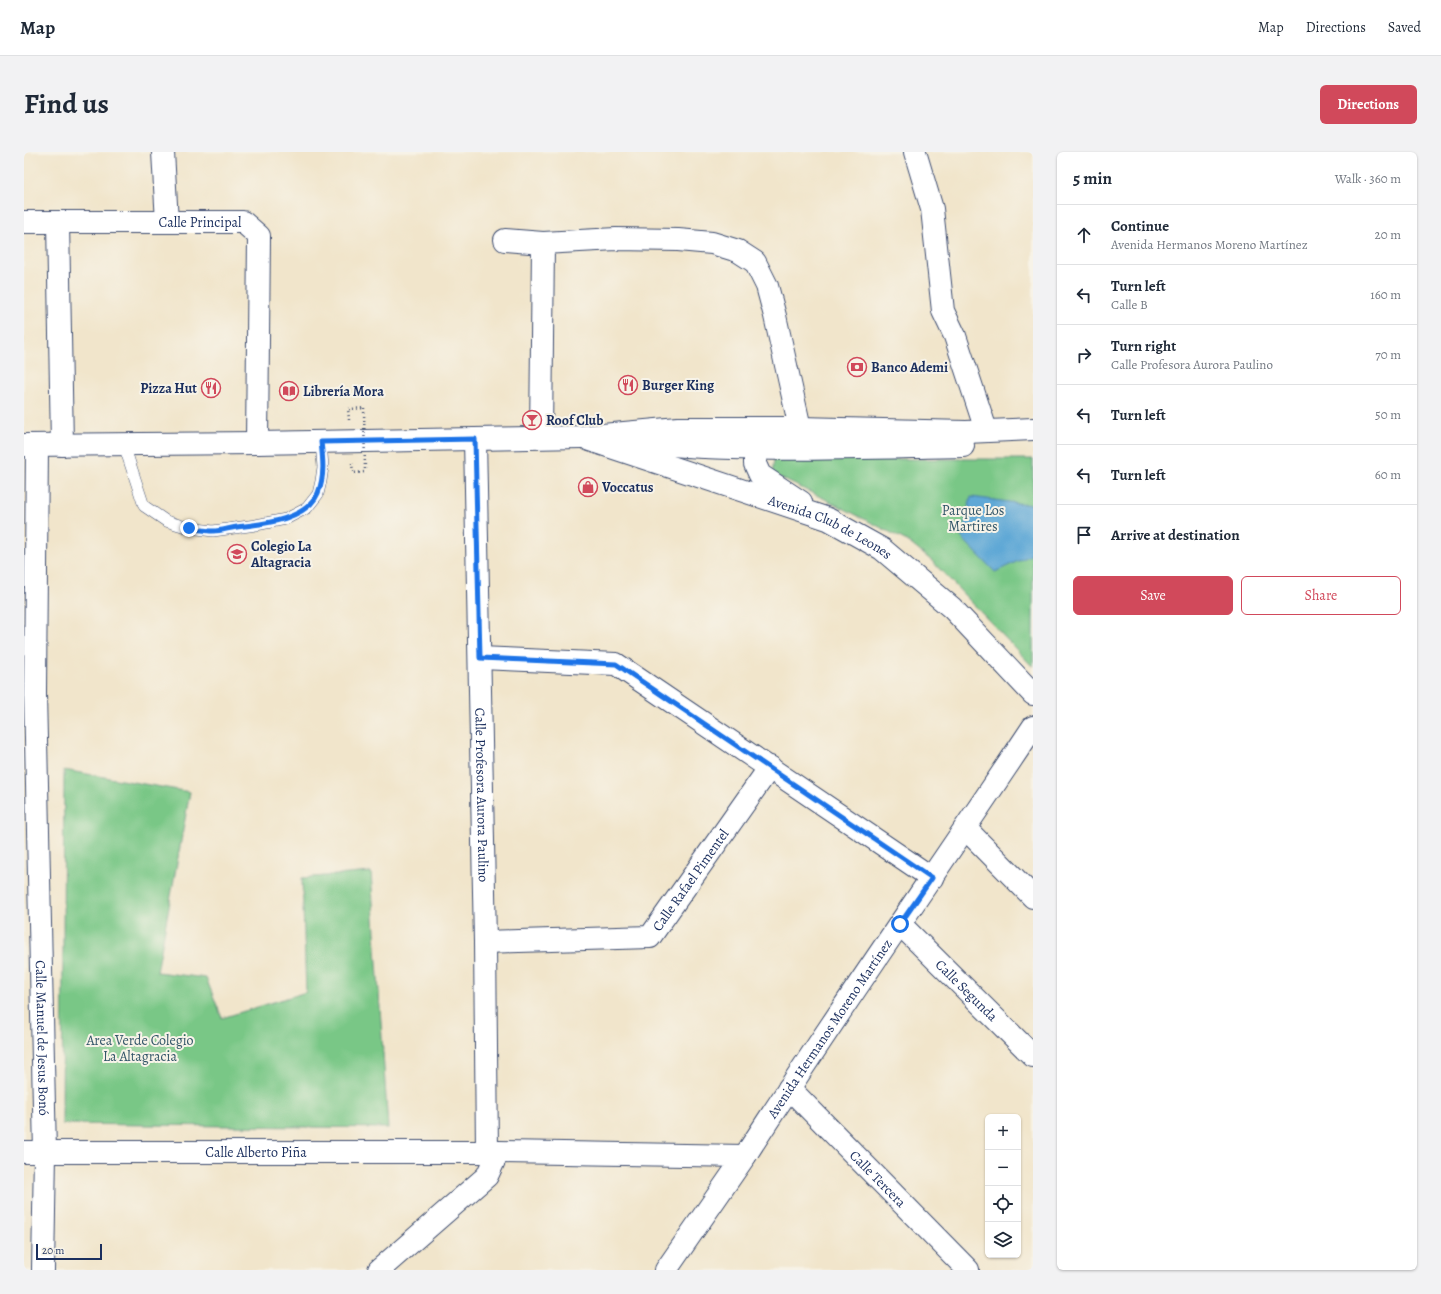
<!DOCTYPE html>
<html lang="en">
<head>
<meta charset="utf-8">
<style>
  :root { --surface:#fff; --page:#f2f2f3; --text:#1f2937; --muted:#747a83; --line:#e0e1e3; --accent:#d1495b }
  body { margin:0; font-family:Alegreya,serif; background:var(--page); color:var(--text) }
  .controls { position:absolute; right:12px; bottom:12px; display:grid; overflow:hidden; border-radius:6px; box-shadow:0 1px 3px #0004 }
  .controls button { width:36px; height:36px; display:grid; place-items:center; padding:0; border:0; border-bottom:1px solid var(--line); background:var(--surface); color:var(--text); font:20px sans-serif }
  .scale { position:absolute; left:12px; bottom:10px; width:66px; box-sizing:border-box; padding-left:4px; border:2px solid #1b2f5e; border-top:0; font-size:11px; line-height:14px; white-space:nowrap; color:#1b2f5e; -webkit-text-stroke:3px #f7f3e8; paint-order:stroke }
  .stop { position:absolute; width:12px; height:12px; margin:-9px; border:3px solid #1a73e8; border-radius:50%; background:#fff }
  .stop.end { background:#1a73e8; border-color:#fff; box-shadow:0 1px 4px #0008 }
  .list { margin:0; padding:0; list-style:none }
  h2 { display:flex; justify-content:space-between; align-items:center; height:52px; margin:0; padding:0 16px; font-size:17px }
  h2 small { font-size:13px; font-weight:400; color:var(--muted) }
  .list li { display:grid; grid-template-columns:26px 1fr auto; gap:12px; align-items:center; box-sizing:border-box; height:60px; padding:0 16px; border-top:1px solid var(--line) }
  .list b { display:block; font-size:15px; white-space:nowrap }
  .list p { margin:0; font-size:13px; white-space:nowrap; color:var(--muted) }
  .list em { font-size:13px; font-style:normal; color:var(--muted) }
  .actions { display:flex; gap:8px; padding:12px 16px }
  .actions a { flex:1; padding:9px 0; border:1px solid var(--accent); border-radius:6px; text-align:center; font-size:14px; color:var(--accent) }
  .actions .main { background:var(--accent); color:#fff }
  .icon { flex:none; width:22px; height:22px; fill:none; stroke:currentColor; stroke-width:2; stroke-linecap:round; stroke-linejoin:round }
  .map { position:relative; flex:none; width:1009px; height:1118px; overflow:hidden; border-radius:6px }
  header { display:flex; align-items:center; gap:24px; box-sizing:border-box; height:56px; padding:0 20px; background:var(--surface); border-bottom:1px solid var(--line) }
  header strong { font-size:19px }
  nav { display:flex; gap:22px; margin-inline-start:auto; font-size:14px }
  .intro { display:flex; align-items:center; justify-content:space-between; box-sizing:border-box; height:96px; padding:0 24px }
  h1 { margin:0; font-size:28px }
  .button { padding:10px 18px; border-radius:6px; background:var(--accent); color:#fff; font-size:14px; font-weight:700 }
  main { display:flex; gap:24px; padding:0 24px }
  aside { flex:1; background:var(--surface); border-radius:6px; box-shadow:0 1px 3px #0004 }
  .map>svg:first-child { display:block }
</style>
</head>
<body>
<header>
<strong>Map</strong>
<nav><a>Map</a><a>Directions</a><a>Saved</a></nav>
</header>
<div class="intro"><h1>Find us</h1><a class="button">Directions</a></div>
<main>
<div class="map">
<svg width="1009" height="1118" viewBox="0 0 1009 1118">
  <rect width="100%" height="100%" fill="#f7f3e8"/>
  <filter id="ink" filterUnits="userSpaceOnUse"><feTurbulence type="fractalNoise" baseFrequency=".025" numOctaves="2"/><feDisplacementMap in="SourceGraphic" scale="8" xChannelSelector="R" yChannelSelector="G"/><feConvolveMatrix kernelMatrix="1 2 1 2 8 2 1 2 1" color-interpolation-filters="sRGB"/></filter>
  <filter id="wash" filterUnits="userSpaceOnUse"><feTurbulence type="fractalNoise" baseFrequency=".012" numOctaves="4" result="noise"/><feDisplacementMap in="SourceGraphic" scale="16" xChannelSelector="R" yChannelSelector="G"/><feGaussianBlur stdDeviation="0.9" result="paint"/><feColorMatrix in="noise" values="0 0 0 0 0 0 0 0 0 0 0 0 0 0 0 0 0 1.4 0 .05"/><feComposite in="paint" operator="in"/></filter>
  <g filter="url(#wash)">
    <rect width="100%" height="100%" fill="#f1e5cb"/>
    <g fill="#79c786" stroke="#4a7b72">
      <polygon points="750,307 1009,307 1009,515 908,409 883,389 805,349 748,322"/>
      <polygon points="40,618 166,640 133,820 182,826 198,866 282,840 278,726 347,720 364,976 38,972"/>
    </g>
    <polygon fill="#5fa8d6" stroke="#3d6c9a" points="947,345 1008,353 1009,359 1009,402 971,420 937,385"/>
  </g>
  <g filter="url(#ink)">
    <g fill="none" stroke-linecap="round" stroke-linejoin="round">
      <defs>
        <polyline id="lane" points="100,293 120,354 142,369 165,376 189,379 232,373 262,367 283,356 294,342 297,329 299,315 297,290"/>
        <g id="street">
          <polyline points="139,0 143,70"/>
          <polyline points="891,0 908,57 919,159 931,184 962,278"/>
          <path id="s1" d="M0 70H219L235 84 233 291"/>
          <polyline points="34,70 38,293"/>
          <polyline points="481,88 519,91 592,87 654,88 688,91 714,99 731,110 743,134 751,164 776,276"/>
          <polyline points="517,285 519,91"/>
          <path id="s2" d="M451 287 461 790 463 1000"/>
          <path id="s3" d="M13 293 11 541 21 1001 19 1118"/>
          <polyline points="456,506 592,512 908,726"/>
          <polyline points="942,677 1009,745"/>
          <path id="s4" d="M876 772 1009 904"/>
          <path id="s5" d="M461 790 626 785 746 615"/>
          <path id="s6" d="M765 936 944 1118"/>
          <polyline points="355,1118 463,1024 474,1000"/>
          <polyline points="642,1118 721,1004"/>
        </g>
        <g id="secondary">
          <path id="s7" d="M0 1000H474L721 1004C814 859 914 718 1009 575"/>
        </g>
        <g id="primary">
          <path id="s8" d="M566 288 804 367 858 397 928 456 1009 542"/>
          <polyline points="743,288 731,297 731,312 736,323 777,350"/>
          <path d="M612 290C721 301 830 296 939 294"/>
          <polyline points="0,293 233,291 557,285 654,276 776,276 942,280 1009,277"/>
        </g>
      </defs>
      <use href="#lane" stroke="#3b4a6e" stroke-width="12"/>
      <use href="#street" stroke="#3b4a6e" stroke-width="24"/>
      <use href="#secondary" stroke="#3b4a6e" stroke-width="24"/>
      <use href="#primary" stroke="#3b4a6e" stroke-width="24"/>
      <g stroke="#3b4a6e" stroke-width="2.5" stroke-dasharray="1 3" stroke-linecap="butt">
        <polyline points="325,268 324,257 340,256"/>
        <polyline points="328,311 329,321 341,320"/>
      </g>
      <use href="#lane" stroke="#fff" stroke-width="11"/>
      <use href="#street" stroke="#fff" stroke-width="22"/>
      <use href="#secondary" stroke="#fff" stroke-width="22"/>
      <use href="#primary" stroke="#fff" stroke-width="22"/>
      <polyline stroke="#3b4a6e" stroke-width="2.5" stroke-dasharray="1 3" stroke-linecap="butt" points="340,256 341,320"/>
    </g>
  </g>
  <g fill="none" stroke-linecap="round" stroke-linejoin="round" filter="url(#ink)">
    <path stroke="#1a73e8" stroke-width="5" d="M165 376C173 377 181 379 189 379 197 379 205 376 213 375 238 372 283 368 294 341 301 324 299 307 297 290L451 287 456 506 592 512 908 726 876 772"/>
  </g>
  <defs>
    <symbol id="bank-ring" viewBox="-11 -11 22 22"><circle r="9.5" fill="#f7f3e8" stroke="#d1495b" stroke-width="1.5"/><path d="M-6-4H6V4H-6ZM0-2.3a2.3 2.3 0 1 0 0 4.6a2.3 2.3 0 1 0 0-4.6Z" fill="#d1495b"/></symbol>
    <symbol id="restaurant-ring" viewBox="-11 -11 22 22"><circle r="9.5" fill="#f7f3e8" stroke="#d1495b" stroke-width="1.5"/><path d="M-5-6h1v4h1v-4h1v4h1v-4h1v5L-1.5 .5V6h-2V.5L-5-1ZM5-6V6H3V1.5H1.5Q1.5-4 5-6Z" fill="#d1495b"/></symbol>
    <symbol id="library-ring" viewBox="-11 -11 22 22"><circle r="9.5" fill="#f7f3e8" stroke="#d1495b" stroke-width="1.5"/><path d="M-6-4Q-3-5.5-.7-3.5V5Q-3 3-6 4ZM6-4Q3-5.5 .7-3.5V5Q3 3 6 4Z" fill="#d1495b"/></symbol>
    <symbol id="bar-ring" viewBox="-11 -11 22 22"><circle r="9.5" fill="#f7f3e8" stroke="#d1495b" stroke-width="1.5"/><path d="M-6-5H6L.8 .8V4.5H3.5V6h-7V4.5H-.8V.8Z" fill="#d1495b"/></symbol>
    <symbol id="shop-ring" viewBox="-11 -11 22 22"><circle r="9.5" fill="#f7f3e8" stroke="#d1495b" stroke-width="1.5"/><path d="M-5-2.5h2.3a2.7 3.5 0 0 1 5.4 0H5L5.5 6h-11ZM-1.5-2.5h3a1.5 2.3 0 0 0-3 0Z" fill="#d1495b"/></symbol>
    <symbol id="school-ring" viewBox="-11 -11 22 22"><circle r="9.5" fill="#f7f3e8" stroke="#d1495b" stroke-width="1.5"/><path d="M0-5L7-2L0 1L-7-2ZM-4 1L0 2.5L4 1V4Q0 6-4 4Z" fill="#d1495b"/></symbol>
  </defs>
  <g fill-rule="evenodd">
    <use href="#bank-ring" x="822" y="204" width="22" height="22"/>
    <use href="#restaurant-ring" x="593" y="222" width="22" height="22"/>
    <use href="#restaurant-ring" x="176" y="225" width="22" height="22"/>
    <use href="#library-ring" x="254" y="228" width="22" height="22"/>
    <use href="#bar-ring" x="497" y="257" width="22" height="22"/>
    <use href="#shop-ring" x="553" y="324" width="22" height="22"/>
    <use href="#school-ring" x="202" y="391" width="22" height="22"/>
  </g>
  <g text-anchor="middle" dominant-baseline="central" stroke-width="4" stroke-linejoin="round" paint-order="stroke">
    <g font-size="14" fill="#1b2f5e" stroke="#f7f3e8">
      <text stroke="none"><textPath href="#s1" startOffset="176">Calle Principal</textPath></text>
      <text stroke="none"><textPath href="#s8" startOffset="256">Avenida Club de Leones</textPath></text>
      <text stroke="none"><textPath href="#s2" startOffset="356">Calle Profesora Aurora Paulino</textPath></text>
      <text stroke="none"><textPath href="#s5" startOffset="235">Calle Rafael Pimentel</textPath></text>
      <text stroke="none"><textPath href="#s4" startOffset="94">Calle Segunda</textPath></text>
      <text stroke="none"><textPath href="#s7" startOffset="874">Avenida Hermanos Moreno Martínez</textPath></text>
      <text stroke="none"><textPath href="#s3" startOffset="593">Calle Manuel de Jesus Bonó</textPath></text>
      <text stroke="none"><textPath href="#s7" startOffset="232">Calle Alberto Piña</textPath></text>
      <text stroke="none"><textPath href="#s6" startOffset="127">Calle Tercera</textPath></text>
    </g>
    <g font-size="14" font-weight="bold" fill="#1b2f5e" stroke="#f7f3e8" text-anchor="start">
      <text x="847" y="215">Banco Ademi</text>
      <text x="618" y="233">Burger King</text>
      <text x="173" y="236" text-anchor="end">Pizza Hut</text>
      <text x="279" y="239">Librería Mora</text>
      <text x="522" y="268">Roof Club</text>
      <text x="578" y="335">Voccatus</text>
      <text x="227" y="394">Colegio La<tspan x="227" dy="16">Altagracia</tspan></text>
    </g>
    <g font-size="14" fill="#325568" stroke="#f7f3e8">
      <text x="949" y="358">Parque Los<tspan x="949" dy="16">Martires</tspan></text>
      <text x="116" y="888">Area Verde Colegio<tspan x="116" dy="16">La Altagracia</tspan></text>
    </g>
  </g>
</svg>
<div class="controls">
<button>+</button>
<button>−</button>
<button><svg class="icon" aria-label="locate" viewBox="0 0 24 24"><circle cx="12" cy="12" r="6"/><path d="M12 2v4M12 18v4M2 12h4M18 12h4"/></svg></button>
<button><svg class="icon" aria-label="layers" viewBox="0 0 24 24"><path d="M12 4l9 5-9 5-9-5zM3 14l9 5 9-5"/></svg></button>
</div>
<div class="scale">20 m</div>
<div class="stop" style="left:876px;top:772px"></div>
<div class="stop end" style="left:165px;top:376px"></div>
</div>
<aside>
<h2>5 min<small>Walk · 360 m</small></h2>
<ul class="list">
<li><svg class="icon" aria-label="ahead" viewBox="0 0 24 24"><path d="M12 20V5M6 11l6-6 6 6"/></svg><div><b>Continue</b><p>Avenida Hermanos Moreno Martínez</p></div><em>20 m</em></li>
<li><svg class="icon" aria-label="left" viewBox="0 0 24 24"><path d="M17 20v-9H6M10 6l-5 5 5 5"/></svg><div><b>Turn left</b><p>Calle B</p></div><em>160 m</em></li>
<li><svg class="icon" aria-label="right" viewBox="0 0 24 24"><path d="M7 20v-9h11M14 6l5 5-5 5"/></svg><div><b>Turn right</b><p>Calle Profesora Aurora Paulino</p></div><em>70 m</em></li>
<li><svg class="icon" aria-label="left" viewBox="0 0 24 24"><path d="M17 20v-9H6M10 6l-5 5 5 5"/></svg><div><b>Turn left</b></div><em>50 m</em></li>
<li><svg class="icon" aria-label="left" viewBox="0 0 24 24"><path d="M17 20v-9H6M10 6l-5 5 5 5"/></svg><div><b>Turn left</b></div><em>60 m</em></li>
<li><svg class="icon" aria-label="arrive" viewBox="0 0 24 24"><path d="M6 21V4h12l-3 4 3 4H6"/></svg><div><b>Arrive at destination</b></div></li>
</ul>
<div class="actions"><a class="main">Save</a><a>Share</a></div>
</aside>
</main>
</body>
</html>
